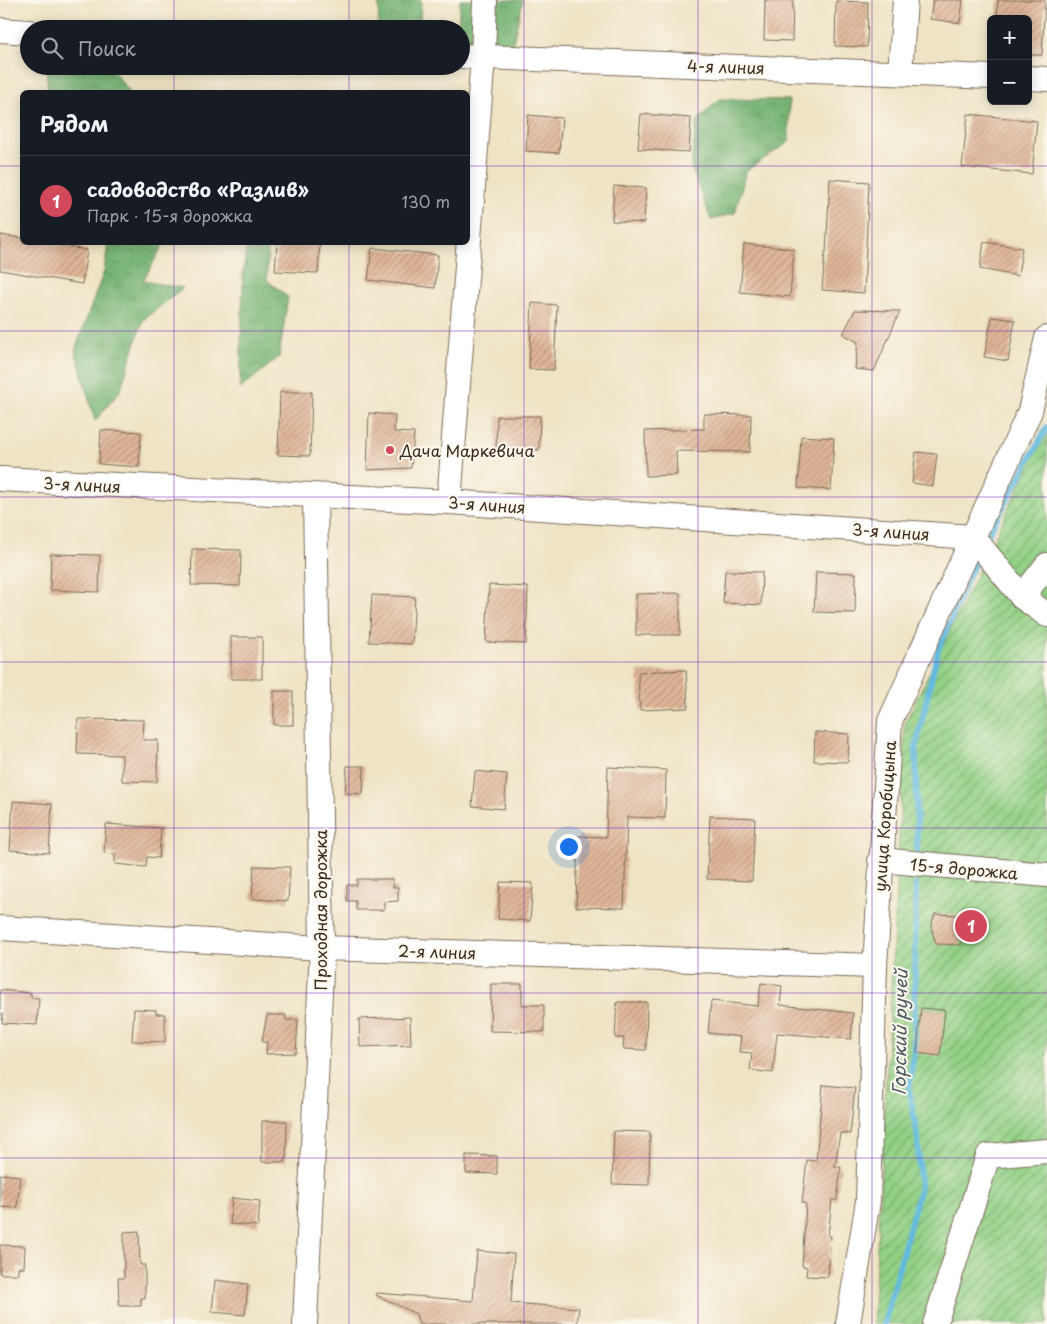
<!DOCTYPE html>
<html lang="ru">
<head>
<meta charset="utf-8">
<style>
  :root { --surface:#171b24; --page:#20242c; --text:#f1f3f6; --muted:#9ea1a6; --line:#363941; --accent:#d1495b }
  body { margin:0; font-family:"Playpen Sans",sans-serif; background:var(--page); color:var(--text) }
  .controls { position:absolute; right:15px; top:15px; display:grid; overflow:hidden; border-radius:8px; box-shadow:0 2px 12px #0003 }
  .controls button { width:45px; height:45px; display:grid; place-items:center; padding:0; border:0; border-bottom:1px solid var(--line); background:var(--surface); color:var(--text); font:25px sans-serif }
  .you { position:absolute; left:568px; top:846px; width:18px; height:18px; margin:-12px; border:4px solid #fff; border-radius:50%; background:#1a73e8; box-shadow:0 0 0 8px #1a73e833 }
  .badge { display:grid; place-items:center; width:32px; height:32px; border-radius:50%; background:var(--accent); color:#fff; font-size:16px; font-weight:700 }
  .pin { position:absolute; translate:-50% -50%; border:2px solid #fff; box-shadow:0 1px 5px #0006 }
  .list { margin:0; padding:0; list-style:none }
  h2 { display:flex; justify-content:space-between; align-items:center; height:65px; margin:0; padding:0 20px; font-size:21px }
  h2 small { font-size:16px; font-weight:400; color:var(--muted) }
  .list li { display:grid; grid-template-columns:32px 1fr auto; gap:15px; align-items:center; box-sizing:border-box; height:90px; padding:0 20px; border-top:1px solid var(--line) }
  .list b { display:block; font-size:19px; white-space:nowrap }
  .list p { margin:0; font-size:16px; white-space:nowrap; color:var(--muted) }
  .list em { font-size:16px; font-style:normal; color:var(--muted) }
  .icon { flex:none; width:28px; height:28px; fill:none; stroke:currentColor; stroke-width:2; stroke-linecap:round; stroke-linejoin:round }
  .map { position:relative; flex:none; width:1047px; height:1324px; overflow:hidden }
  .search { position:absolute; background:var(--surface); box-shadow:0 2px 12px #0003; left:20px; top:20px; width:450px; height:55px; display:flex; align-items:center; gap:12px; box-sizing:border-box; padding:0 18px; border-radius:28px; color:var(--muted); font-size:19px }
  .panel { position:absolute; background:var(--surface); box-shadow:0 2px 12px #0003; left:20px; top:90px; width:450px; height:155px; border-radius:8px }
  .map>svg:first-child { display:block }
</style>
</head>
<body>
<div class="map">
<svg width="1047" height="1324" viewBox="0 0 1047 1324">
  <defs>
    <pattern id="forest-crowns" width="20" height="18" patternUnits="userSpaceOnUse" patternTransform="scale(1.25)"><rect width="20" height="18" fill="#76b373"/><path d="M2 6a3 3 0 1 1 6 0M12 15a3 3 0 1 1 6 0" fill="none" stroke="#62925e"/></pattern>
    <pattern id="garden-furrows" width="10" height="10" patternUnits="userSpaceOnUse" patternTransform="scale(1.25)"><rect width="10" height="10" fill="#93d186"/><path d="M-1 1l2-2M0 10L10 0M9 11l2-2" fill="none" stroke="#79aa6d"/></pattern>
    <pattern id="building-hatch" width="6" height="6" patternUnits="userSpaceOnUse" patternTransform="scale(1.25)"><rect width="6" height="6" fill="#e0b698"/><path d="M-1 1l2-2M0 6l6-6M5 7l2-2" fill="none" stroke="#b7947b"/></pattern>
  </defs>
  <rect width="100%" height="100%" fill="#fbf7ec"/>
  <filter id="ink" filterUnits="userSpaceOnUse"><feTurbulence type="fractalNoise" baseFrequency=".02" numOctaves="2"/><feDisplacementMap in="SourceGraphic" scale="10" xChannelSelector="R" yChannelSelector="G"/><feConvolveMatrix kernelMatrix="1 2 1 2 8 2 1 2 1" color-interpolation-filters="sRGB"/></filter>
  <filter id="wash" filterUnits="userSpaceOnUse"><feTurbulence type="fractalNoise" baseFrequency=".0096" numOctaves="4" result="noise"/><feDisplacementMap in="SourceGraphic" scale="20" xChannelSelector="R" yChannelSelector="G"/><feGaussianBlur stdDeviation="1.12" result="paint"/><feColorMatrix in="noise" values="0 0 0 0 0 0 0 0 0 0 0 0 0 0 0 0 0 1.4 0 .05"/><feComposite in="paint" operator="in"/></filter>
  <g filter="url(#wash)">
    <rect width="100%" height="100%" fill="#eee3c4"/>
    <g fill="url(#forest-crowns)" stroke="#586e48">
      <polygon points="379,0 421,0 420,26 458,27 460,0 479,0 478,42 461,41 461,29 378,29"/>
      <polygon points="493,0 523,0 512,46 491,43"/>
      <polygon points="46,66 109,66 130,92 46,92 48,91"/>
      <polygon points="719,99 789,100 789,142 746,171 735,213 711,220 691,167 697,121"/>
      <polygon points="108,243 164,243 143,281 183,288 143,320 120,391 95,421 75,350 104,271"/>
      <polygon points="247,243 268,243 267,280 288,297 279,357 240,389 243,275"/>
    </g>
    <polygon fill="url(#garden-furrows)" stroke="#677e52" points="1047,429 1047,1324 873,1324 905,723"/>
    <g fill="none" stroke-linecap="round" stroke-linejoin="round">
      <g stroke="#62b9df" stroke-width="6">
        <polyline points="984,542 1047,427"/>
        <polyline points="917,851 916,746 938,649 975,562"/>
        <polyline points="884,1324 920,1187 918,1139 909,1089 914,1051 916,885"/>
      </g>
    </g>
    <g id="blocks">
      <g fill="url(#building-hatch)">
        <polygon points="765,0 793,0 792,41 764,40"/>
        <polygon points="933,0 963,0 960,23 930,19"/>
        <polygon points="998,0 1045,0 1042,55 1028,55 1028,19 997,19"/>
        <polygon points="836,1 868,2 867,47 835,46"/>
        <polygon points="641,114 691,118 689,152 638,149"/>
        <polygon points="968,114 1037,121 1032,174 962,167"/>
        <polygon points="528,115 562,118 559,153 526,151"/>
        <polygon points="830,179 869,182 864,293 822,290 825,252 826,253"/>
        <polygon points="614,186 646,188 644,223 612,221"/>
        <polygon points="0,235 22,238 22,242 38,242 87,250 82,284 0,270"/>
        <polygon points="277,242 320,242 318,273 275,271"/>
        <polygon points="984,242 1022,248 1018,276 980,269"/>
        <polygon points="744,244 794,249 790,297 740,292"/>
        <polygon points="372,248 438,255 435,288 368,280"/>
        <polygon points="532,303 557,305 554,370 529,369"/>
        <polygon points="855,310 900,311 874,371 855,369 858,342 843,334"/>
        <polygon points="992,317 1015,320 1008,361 984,357"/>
        <polygon points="280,392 312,392 310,456 278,455"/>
        <polygon points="369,413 395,415 394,432 414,433 411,468 367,470"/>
        <polygon points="704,414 751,415 750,452 676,451 677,475 646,476 645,431 704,429"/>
        <polygon points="497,416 540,416 539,450 496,450"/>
        <polygon points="101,430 141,432 139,467 99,464"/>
        <polygon points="801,436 834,438 831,490 798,488"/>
        <polygon points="916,452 937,454 933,486 912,483"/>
        <polygon points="192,549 241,550 240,586 191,585"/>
        <polygon points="51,554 100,555 99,592 50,590"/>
        <polygon points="725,571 762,572 761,605 723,603"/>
        <polygon points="816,572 856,573 855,613 814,612"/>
        <polygon points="489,585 528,587 526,644 486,642"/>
        <polygon points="680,593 680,635 636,635 636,594"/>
        <polygon points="372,595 415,597 412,644 369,642"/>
        <rect x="231" y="637" width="31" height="42"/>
        <polygon points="686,670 688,708 640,710 638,672"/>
        <rect x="274" y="691" width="19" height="34"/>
        <polygon points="78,719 144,720 143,740 158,740 157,782 122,781 122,755 77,754"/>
        <polygon points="815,732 849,734 848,762 814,761"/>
        <polygon points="347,766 364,766 363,794 345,793"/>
        <polygon points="608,767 666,770 665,818 627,817 624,908 576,907 578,836 606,837"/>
        <polygon points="475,771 507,774 504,809 472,806"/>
        <polygon points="13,801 52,804 49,853 10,850"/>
        <polygon points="710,816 755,818 752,881 707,879"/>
        <polygon points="106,824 161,828 159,858 147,857 146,867 115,864 115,854 104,853"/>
        <polygon points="254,866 290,867 288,901 252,899"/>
        <polygon points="357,879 393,879 393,887 398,887 398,901 384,902 384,910 356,910 356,901 347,901 347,885 357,885"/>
        <polygon points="500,882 533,883 530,921 498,919"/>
        <polygon points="935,914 961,915 961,945 936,944 932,931 932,923"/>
        <polygon points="761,983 782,986 780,1005 853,1013 851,1039 777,1033 773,1073 750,1070 752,1053 739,1052 741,1037 708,1033 711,1001 758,1006"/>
        <polygon points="491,984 522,984 522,1005 544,1005 544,1032 490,1031"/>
        <polygon points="0,990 31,993 31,998 39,998 37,1025 2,1023 3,1014 0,1014"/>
        <polygon points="617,1002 647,1002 646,1050 623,1049 624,1038 615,1038"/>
        <polygon points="921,1008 945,1010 940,1056 917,1053"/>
        <polygon points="134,1009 156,1010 156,1014 165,1014 165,1042 132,1041"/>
        <polygon points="267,1015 286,1015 286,1020 298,1020 296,1053 266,1054 267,1042 262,1042"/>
        <polygon points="410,1017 411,1045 360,1047 359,1019"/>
        <polygon points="823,1085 855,1088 850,1134 840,1133 835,1167 841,1167 837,1200 832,1200 828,1236 831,1236 828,1277 806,1276 807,1267 802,1266 806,1204 802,1203 807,1160 816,1161"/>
        <polygon points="262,1121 287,1121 286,1162 262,1162"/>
        <polygon points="614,1131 650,1132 649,1185 612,1184"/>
        <polygon points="466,1155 497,1156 497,1174 466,1173"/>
        <polygon points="0,1174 20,1176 17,1208 0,1207"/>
        <polygon points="232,1198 260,1201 258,1226 230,1224"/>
        <polygon points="139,1231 140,1265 145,1265 145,1298 141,1298 141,1306 119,1306 118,1278 124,1278 124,1232"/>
        <polygon points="0,1245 25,1246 24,1268 18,1267 18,1274 0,1274"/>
        <polygon points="477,1251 514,1254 511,1303 579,1308 577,1324 419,1324 416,1314 376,1295 377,1293 473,1301"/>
        <polygon points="215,1280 248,1284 245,1315 212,1312"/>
      </g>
    </g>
  </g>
  <g filter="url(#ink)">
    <use href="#blocks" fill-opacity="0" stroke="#7a6b58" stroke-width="1"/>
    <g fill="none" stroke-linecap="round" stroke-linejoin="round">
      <defs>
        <g id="minor">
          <polyline points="0,30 29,32"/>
          <polyline points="461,56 991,77"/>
          <polyline points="900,73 905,0"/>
          <polyline points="1028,78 1047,79"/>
          <polyline points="0,479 449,502 973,537 1022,597 1047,615"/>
          <polyline points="449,502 483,56 485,0"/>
          <polyline points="1022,597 1047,565"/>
          <polyline points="880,860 1047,875"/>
          <polyline points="0,928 322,948 875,966"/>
          <polyline points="305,1324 322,948 315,496"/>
          <polyline points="848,1324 868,1201 875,966 890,721 1030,411 1047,338"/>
          <polyline points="935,1324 988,1156 1047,1151"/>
        </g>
      </defs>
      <use href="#minor" stroke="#7a6b58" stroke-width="26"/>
      <use href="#minor" stroke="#fff" stroke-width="24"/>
    </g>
  </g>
  <path fill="none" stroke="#7b2cbf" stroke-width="1" stroke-opacity="0.55" d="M174 0V29M349 0V29M524 0V1324M698 0V1324M872 0V1324M174 66V92M349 66V92M0 166H22M468 166H1047M174 242V1324M349 242V1324M0 331H1047M0 497H1047M0 662H1047M0 828H1047M0 993H1047M0 1158H1047"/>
  <circle fill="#d1495b" stroke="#fbf7ec" stroke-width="2" cx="390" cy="450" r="5"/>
  <g text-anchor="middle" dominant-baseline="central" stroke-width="4" stroke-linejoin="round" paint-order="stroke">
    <g font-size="16" fill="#3b2a1e" stroke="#fbf7ec">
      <text transform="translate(726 66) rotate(2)">4-я линия</text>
      <text transform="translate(82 484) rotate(3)">3-я линия</text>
      <text transform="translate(487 504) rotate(4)">3-я линия</text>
      <text transform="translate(891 531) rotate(4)">3-я линия</text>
      <text transform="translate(884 816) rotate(-86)">улица Коробицына</text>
      <text transform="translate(964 868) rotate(5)">15-я дорожка</text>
      <text transform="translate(320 910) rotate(-90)">Проходная дорожка</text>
      <text transform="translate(437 951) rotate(2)">2-я линия</text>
    </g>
    <g font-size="16" fill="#3b2a1e" stroke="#fbf7ec" text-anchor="start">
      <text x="400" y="450">Дача Маркевича</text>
    </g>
    <g font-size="18" font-style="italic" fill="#495c62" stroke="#fbf7ec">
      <text transform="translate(899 1032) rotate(-89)">Горский ручей</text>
    </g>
  </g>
</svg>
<div class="controls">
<button>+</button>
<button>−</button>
</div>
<div class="you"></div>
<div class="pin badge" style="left:971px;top:926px">1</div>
<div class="search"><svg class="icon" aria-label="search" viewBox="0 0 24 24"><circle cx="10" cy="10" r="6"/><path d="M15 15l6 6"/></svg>Поиск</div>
<section class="panel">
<h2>Рядом<small></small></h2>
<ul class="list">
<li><span class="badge">1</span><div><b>садоводство «Разлив»</b><p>Парк · 15-я дорожка</p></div><em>130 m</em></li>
</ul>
</section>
</div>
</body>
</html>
